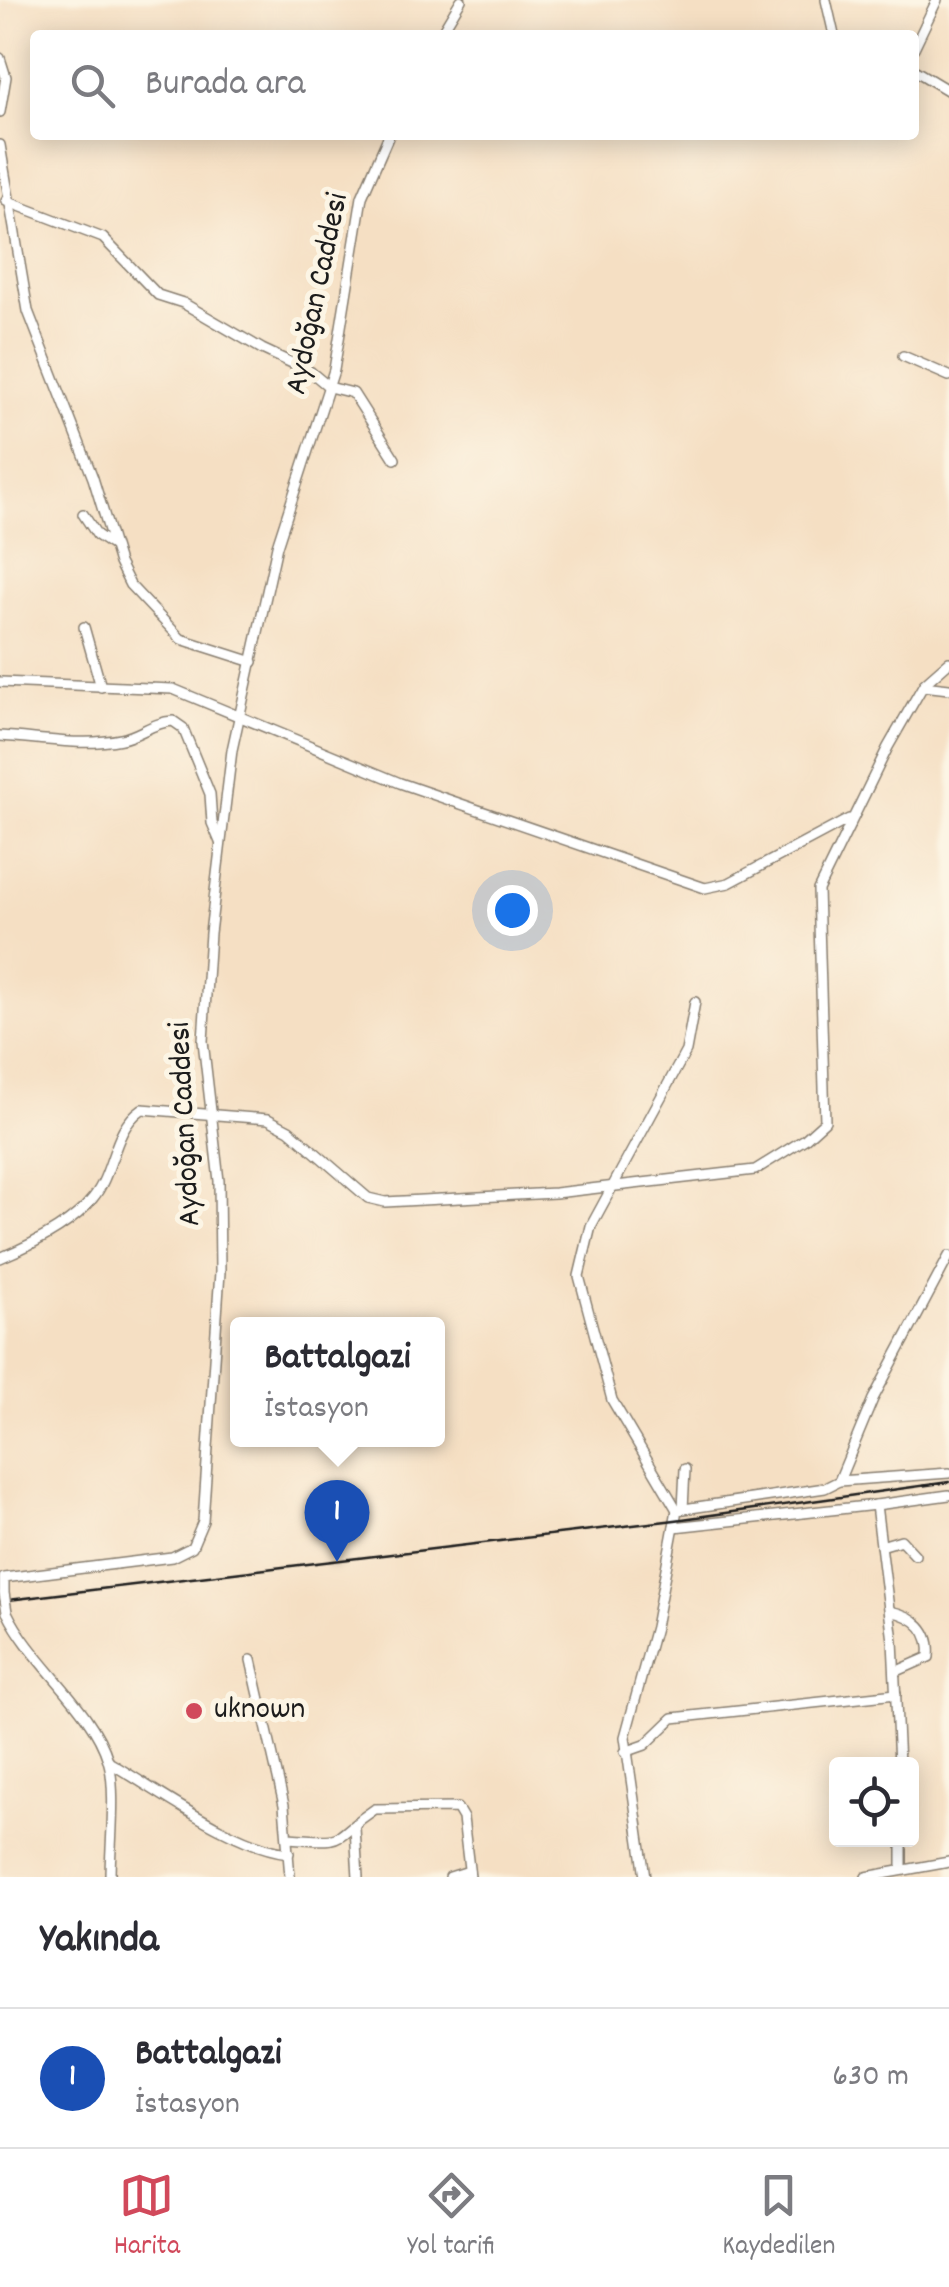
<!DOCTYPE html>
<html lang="tr">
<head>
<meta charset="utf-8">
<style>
  :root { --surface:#fff; --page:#f2f2f3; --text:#2b2b33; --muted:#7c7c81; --line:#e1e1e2; --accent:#d1495b }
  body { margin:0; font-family:Dekko,sans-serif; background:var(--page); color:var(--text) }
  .controls { position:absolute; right:30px; bottom:30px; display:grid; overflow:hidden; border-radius:10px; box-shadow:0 5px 25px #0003 }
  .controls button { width:90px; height:90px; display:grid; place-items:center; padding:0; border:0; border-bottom:2px solid var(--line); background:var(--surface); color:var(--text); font:50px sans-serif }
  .you { position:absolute; left:512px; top:910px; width:35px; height:35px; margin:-25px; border:8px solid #fff; border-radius:50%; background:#1a73e8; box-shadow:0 0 0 15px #1a73e833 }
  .badge { display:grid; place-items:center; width:65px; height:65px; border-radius:50%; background:var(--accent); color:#fff; font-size:32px; font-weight:700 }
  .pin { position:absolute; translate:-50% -82px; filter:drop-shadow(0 2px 5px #0008) }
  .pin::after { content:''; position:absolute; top:52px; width:35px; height:30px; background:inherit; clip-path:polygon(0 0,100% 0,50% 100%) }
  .popup { position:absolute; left:230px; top:1317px; width:215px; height:130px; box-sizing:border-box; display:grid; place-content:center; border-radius:10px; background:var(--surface); filter:drop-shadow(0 2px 8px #0005); font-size:32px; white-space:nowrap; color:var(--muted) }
  .popup b { font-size:38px; color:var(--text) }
  .popup::after { content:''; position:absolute; left:50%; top:100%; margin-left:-20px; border:20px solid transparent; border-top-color:var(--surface) }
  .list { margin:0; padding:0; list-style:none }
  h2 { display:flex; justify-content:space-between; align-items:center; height:130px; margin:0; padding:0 40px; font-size:42px }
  h2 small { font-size:32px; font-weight:400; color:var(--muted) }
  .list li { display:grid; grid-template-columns:65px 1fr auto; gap:30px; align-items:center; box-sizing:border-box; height:140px; padding:0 40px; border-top:2px solid var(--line) }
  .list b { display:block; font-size:38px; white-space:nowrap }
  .list p { margin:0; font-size:32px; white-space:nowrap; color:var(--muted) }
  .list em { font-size:32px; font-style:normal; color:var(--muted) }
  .icon { flex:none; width:55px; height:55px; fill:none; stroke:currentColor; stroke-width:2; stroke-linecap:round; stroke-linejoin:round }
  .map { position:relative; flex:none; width:949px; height:1877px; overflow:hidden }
  .search { position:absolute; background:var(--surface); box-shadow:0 5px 25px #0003; left:30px; right:30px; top:30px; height:110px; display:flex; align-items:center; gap:25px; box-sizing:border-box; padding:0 35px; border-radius:10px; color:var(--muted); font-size:38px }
  .sheet { height:270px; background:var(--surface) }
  nav { display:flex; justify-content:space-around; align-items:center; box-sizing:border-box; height:140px; border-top:2px solid var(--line); background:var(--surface); font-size:28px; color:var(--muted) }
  nav a { display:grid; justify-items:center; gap:5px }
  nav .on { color:var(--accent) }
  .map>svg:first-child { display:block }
</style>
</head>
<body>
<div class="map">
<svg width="949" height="1877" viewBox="0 0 949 1877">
  <rect width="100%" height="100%" fill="#fcf5e5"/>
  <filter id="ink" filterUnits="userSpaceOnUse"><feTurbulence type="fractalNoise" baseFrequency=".01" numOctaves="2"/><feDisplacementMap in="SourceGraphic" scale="20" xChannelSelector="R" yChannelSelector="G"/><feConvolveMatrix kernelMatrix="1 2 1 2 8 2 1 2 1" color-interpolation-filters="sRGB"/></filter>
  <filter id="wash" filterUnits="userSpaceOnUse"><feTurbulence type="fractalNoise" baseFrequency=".0048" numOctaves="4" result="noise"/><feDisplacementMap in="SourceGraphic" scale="40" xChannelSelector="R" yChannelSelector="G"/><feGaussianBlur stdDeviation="2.25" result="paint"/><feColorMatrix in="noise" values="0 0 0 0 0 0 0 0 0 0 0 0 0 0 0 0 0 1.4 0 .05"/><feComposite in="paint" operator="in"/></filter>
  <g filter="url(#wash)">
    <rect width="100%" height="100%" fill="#f5dfc3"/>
  </g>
  <g filter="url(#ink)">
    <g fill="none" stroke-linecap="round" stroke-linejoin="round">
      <defs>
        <g id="minor">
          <polyline points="826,0 834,35"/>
          <polyline points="440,35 461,0"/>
          <polyline points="914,48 937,0"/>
          <polyline points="0,58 6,77 0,112"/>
          <polyline points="914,70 949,91"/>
          <polyline points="0,145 28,311 93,478 119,563 130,585 181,639 253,662"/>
          <polyline points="6,201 103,238 158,295 183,303 262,349 311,372 329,387 353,393 395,459"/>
          <polyline points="903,356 949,376"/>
          <polyline points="83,514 97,535 112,545"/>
          <polyline points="84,627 101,687"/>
          <polyline points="0,682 173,689 400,783 705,888 729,883 849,819"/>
          <polyline points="923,686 949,689"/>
          <path d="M0 736C39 738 82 747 121 739 139 736 153 722 173 721L183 728 210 794 212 823 220 842"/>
          <path d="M0 1258C31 1245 72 1225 93 1198 115 1171 112 1130 142 1109L268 1119 289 1130 368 1198 385 1202 555 1193 755 1170 805 1139 825 1121 818 890 888 747 924 684 949 662"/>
          <polyline points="839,1481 949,1473"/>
          <polyline points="683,1509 685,1469"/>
          <polyline points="677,1510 612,1400 579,1276 591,1226 686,1051 695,1002"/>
          <polyline points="674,1527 876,1505"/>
          <polyline points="881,1546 901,1540 915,1555"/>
          <polyline points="4,1593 4,1578 172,1557 192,1547 203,1521 220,1272 219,1181 203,1041 210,933 232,750 277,546 334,370 362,197 389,135"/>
          <path d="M890 1611C914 1616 932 1630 929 1657L895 1672"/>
          <path d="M7 1612C32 1664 92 1707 108 1760 117 1788 110 1845 110 1877"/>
          <polyline points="251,1660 284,1805 290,1877"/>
          <polyline points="625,1752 645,1745 673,1718 896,1694"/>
          <path d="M110 1763C159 1791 233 1847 289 1853"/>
          <polyline points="899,1764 893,1641 876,1505 949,1495"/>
          <polyline points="355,1828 358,1877"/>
          <path d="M288 1838C351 1843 329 1840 375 1809L457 1808 463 1818 470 1877"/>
          <polyline points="902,1840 902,1869"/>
          <polyline points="450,1877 469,1871"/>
          <polyline points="645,1877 625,1737 655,1627 677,1510 825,1488 839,1481 873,1399 949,1256"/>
          <polyline points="866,1877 949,1862"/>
        </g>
      </defs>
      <use href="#minor" stroke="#887e70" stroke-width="12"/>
      <use href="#minor" stroke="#fff" stroke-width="9"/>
      <polyline stroke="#1c1c1c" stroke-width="2.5" points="0,1601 675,1520 949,1482"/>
      <defs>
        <polyline id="minor-bridge" points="4,1593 7,1612"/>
      </defs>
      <use href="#minor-bridge" stroke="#887e70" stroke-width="12" stroke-linecap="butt"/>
      <use href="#minor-bridge" stroke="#fff" stroke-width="9"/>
    </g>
  </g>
  <circle fill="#d1495b" stroke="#fcf5e5" stroke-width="4" cx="194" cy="1711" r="10"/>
  <g text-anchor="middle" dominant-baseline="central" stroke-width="10" stroke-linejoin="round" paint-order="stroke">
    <g font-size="32" fill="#1c1c1c" stroke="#fcf5e5">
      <text transform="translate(319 294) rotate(-78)">Aydoğan Caddesi</text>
      <text transform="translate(187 1124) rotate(-93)">Aydoğan Caddesi</text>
    </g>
    <g font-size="32" fill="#1c1c1c" stroke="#fcf5e5" text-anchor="start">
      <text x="214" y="1711">uknown</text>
    </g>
  </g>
</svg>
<div class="controls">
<button><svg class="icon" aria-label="locate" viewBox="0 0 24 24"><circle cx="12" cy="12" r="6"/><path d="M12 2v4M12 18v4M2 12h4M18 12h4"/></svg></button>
</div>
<div class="you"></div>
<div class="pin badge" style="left:337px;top:1562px;background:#1a4fb4">1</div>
<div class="popup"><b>Battalgazi</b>İstasyon</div>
<div class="search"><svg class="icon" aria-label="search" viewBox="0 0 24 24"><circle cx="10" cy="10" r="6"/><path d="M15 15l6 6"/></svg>Burada ara</div>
</div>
<section class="sheet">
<h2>Yakında<small></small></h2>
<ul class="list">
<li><span class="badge" style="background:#1a4fb4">1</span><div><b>Battalgazi</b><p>İstasyon</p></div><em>630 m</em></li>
</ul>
</section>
<nav>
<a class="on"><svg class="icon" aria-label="map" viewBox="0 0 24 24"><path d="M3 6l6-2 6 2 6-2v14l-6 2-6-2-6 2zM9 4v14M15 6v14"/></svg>Harita</a>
<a><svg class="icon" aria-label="directions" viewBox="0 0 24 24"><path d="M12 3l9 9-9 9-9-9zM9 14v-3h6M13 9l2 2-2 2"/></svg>Yol tarifi</a>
<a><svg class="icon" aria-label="saved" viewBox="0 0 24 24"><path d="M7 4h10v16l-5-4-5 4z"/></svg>Kaydedilen</a>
</nav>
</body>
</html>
